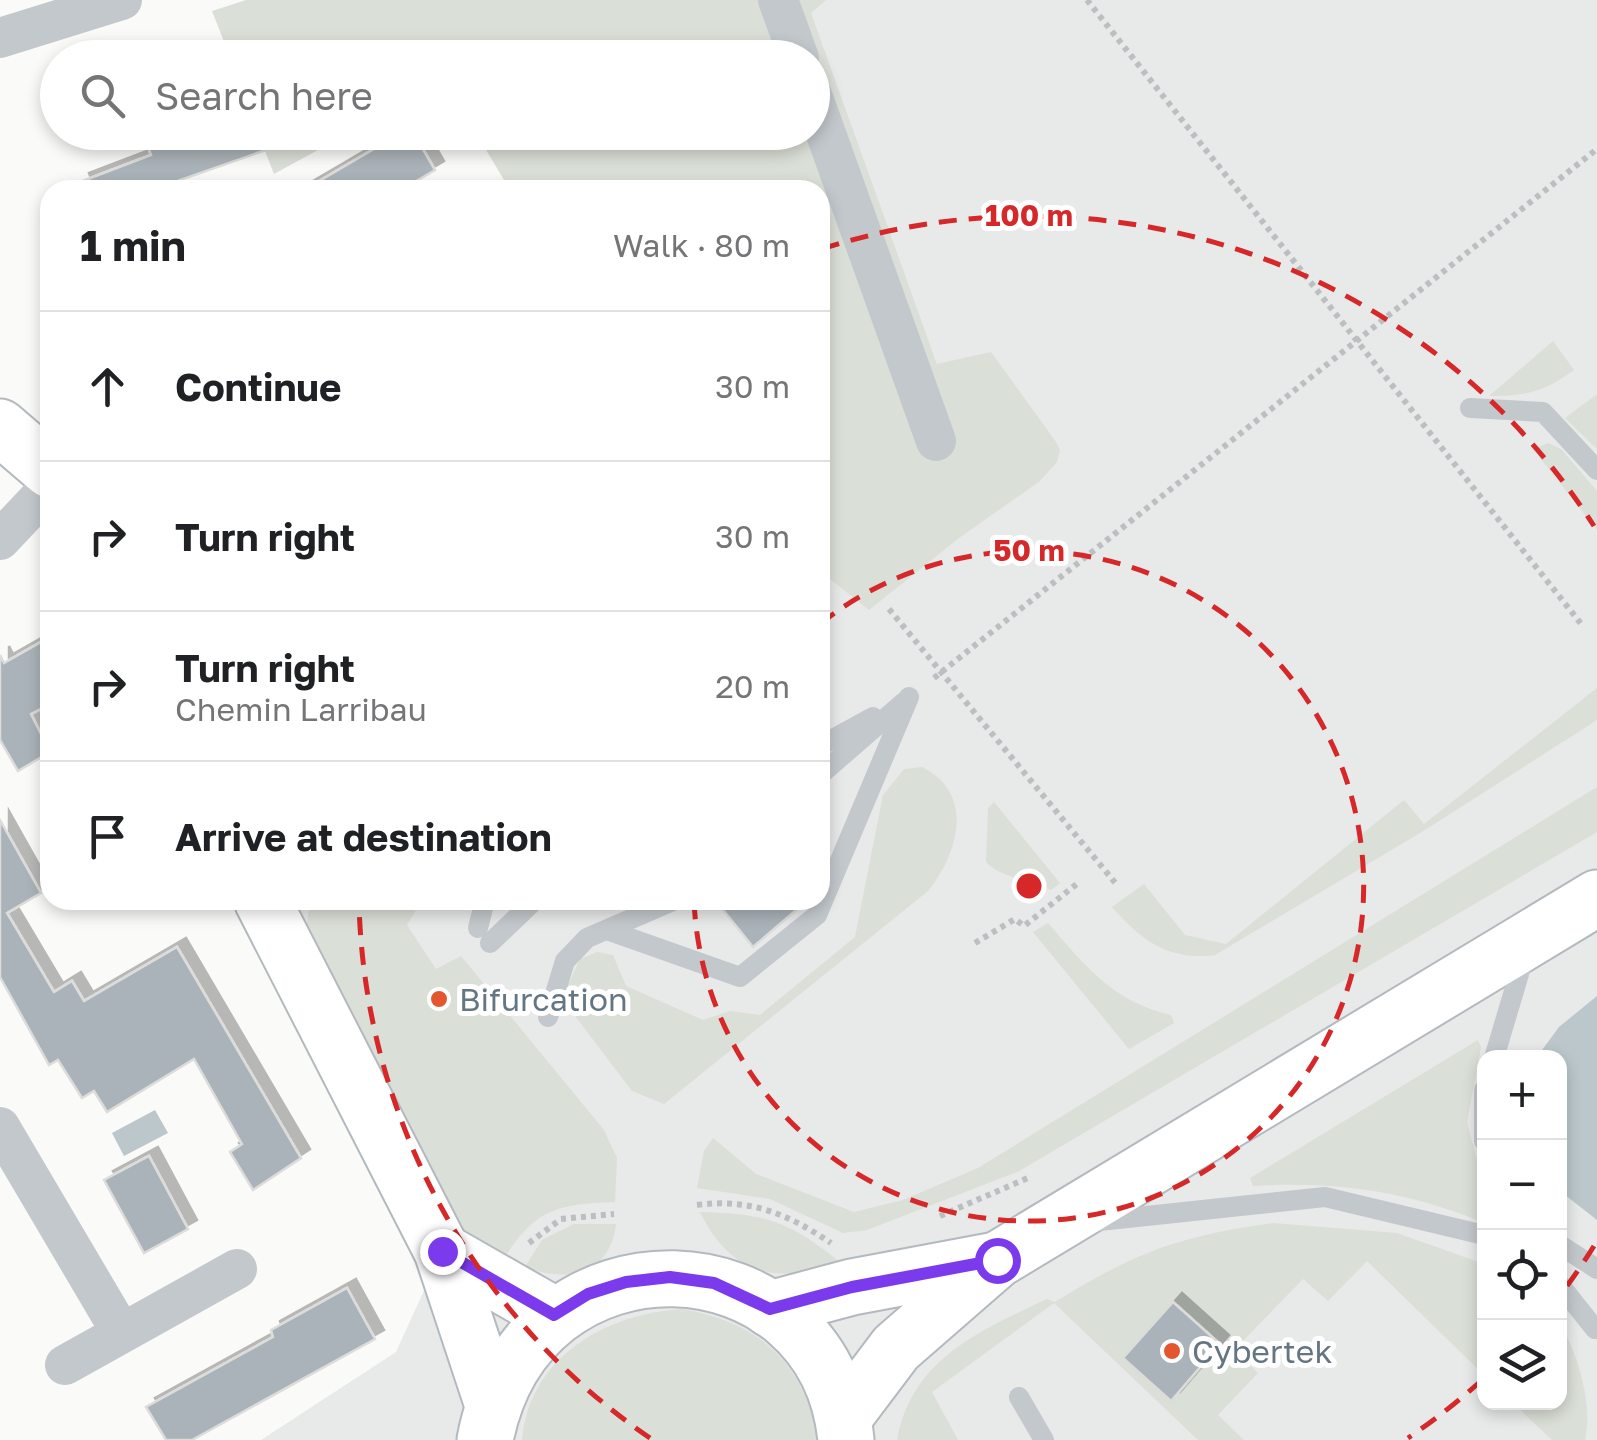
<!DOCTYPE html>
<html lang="en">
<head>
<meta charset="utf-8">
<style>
  :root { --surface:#fff; --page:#f6f6f6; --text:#202124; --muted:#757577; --line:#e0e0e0 }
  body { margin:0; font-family:"Golos Text",sans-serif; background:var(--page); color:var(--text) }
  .controls { position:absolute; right:30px; bottom:30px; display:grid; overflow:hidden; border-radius:20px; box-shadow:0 5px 15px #0003 }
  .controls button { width:90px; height:90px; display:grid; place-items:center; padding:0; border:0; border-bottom:2px solid var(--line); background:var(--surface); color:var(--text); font:50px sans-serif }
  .stop { position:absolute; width:30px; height:30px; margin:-22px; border:8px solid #7c3aed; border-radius:50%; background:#fff }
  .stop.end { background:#7c3aed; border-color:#fff; box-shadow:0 2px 10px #0008 }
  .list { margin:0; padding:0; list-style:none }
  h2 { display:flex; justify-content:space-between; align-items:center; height:130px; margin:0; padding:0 40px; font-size:42px }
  h2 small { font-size:32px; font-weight:400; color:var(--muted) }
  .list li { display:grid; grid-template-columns:65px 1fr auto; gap:30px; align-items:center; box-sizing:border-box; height:150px; padding:0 40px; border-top:2px solid var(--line) }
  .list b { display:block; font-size:38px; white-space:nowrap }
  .list p { margin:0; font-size:32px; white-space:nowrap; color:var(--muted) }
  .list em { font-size:32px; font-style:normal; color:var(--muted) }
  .icon { flex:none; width:55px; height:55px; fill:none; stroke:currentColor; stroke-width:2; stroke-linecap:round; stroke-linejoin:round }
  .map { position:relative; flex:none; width:1597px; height:1440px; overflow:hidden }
  .search { position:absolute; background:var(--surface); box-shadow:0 5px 15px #0003; left:40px; top:40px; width:790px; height:110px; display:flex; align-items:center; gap:25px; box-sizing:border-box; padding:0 35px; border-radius:55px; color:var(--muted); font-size:38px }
  .panel { position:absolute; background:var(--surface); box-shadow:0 5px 15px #0003; left:40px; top:180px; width:790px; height:730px; border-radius:30px }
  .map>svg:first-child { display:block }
</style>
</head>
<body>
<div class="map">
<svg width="1597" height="1440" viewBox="0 0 1597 1440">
  <defs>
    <filter id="shadow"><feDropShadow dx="9" dy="-9" stdDeviation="0" flood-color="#0004"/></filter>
  </defs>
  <rect width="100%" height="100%" fill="#fafaf8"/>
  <path fill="#e8e9e9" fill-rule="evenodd" d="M805 0H1597V1440H261L396 1352 442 1251 262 900H820V527L937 364ZM1484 1058H1560V1402H1484Z"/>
  <g fill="#dadfd7">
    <polygon points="246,0 826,0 811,13 937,364 991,352 1056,442 1060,450 1057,462 1040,481 959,538 869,610 820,571 820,190 510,190 476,133 812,132 812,58 230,57 212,11"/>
    <polygon points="258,133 349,133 274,174"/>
    <path d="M1553 341 1574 370C1544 392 1526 396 1489 396Z"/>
    <polygon points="1596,395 1597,395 1597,449 1565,418"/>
    <polygon points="1548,443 1561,449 1597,491 1597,530 1533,449"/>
    <path d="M1597 688V720L1425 830 1215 955C1169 961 1142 941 1112 907L1144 884 1185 935 1226 944 1404 800 1424 824Z"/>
    <path d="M922 767C975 793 959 853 928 891L664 1104 632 1091 566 1004 565 992 580 959 597 952 613 955 626 986 703 1020 730 1011 760 1015 855 937 883 795 904 769Z"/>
    <polygon points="1597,787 1597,832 1019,1171 867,1230 843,1233 770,1199 697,1188 704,1151 713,1138 756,1174 854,1212 903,1200 978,1168"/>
    <path d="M994 802 1060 883 1051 890C1031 879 1000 878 986 862L988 808Z"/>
    <path d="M310 900H422L407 925 436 969 461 956 604 1130 617 1158 615 1202C557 1204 535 1209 503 1260L460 1228 307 924Z"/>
    <path d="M1048 923C1085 966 1113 1002 1171 1015L1174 1023 1129 1049 1033 932Z"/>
    <path d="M1478 1040 1481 1047 1467 1122 1484 1187V1223C1408 1191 1335 1181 1253 1186L1250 1178Z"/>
    <path d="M700 1212C766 1214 788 1220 841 1263 777 1284 732 1277 700 1212Z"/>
    <path d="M1273 1223 1397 1233 1484 1264V1375L1367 1261 1328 1301 1303 1279 1234 1350 1258 1373 1218 1415 1244 1440H1198L1054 1303 932 1392 958 1440H897C912 1359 979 1331 1047 1299L1055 1302C1136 1252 1178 1236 1273 1223Z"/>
    <path d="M574 1224H616C610 1275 566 1283 525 1267L542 1240Z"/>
    <path d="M683 1309C764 1325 800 1361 820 1440H522C529 1356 608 1313 683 1309Z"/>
    <path d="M1560 1323C1578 1356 1593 1402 1585 1440H1552L1513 1403 1560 1402Z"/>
  </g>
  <g fill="#bbc7cb">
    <polygon points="1597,996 1597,1220 1560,1191 1560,1058 1537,1057 1559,1027"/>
    <polygon points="155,1110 168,1133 124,1156 112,1133"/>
  </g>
  <g fill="#aab3b9" stroke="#dcdcda" stroke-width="2.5" filter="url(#shadow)">
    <polygon points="143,132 299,132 300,138 152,190 83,190 80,182 151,155"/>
    <polygon points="403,132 413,132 435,170 401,190 304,190"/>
    <polygon points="50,637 50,704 31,714 50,752 18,771 0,740 0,655 4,663"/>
    <polygon points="0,820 41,893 7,913 54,992 72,981 84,1001 177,947 301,1158 253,1190 230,1152 242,1144 194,1059 107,1112 94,1091 82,1098 58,1060 49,1065 0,977"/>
    <polygon points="715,900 808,900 753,947"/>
    <polygon points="149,1156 188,1229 144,1253 104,1180"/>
    <polygon points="347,1288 375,1339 192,1440 166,1440 146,1407 273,1337 271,1330"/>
    <polygon points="1173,1302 1220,1344 1171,1401 1123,1358"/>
  </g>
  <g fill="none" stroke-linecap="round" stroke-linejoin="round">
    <defs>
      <g id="secondary">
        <polyline points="0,427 50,470"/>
        <polyline points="262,900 442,1251 492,1402"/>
        <polyline points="442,1251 554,1315"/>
        <polyline points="770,1309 852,1287 996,1260"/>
        <polyline points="844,1417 896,1348 997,1260 1597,898"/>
        <path d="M485 1440C528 1217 826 1233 846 1440"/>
      </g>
    </defs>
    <use href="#secondary" stroke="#b3babf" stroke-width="59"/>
    <g stroke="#bbbfc2" stroke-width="6" stroke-dasharray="5 5" stroke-linecap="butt">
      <polyline points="1087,0 1582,625"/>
      <polyline points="889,609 1117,885"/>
      <polyline points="934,678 1597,149"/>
      <polyline points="975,943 1015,919 1024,926 1078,883"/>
      <path d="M697 1205C750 1198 788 1214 831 1243"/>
      <polyline points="940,1216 1030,1177"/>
      <polyline points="529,1243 561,1219 614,1214"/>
    </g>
    <g stroke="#c3c8cc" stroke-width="20">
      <polyline points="1470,408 1543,412 1597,470"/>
      <polyline points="820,746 873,717"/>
      <polyline points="820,775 904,702"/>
      <polyline points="478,928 485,900"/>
      <polyline points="607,930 740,977 817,915 909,697"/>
      <polyline points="490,943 535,900"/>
      <polyline points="548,1017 565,961 587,938 675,900"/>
      <polyline points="1494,1058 1525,954"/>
      <polyline points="1484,1090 1484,1141"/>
      <polyline points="1090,1222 1325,1197 1484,1235"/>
      <polyline points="1560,1245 1597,1269"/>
      <polyline points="1560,1285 1595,1329"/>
      <polyline points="1019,1397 1044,1440"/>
    </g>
    <g stroke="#c3c8cc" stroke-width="40">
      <polyline points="778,0 799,58"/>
      <polyline points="0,38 122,0"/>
      <polyline points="812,95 936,441"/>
      <polyline points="0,540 50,487"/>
      <polyline points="0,1127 121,1332"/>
      <polyline points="65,1365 237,1269"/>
    </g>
    <use href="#secondary" stroke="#fff" stroke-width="55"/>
  </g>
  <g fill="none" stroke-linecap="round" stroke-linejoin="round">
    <polyline stroke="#7c3aed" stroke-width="12" points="442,1251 554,1315 588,1294 626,1282 670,1277 714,1283 770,1309 852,1287 997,1260"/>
  </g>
  <g fill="none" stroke="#d62828" stroke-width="5" stroke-dasharray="18 12">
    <path d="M820 624A335 335 0 1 1 694 901"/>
    <path d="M1594 1246A670 670 0 0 1 1561 1294M1482 1380A670 670 0 0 1 1408 1438M650 1438A670 670 0 0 1 359 904M822 249A670 670 0 0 1 1594 526"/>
  </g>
  <g fill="#e4572e" stroke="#fff" stroke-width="4">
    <circle cx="439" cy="999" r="10"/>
    <circle cx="1172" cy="1351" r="10"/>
  </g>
  <g text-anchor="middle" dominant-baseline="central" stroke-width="10" stroke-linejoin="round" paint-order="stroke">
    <g font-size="32" fill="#657683" stroke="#fff" text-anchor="start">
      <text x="459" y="999">Bifurcation</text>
      <text x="1192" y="1351">Cybertek</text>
    </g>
  </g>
  <circle cx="1029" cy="886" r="15" fill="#d62828" stroke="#fff" stroke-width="5"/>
  <g font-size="30" text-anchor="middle" font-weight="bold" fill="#d62828" stroke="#fff" stroke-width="10" stroke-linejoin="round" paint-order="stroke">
    <text x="1029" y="226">100 m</text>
    <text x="1029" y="561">50 m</text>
  </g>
</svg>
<div class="controls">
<button>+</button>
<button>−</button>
<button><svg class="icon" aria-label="locate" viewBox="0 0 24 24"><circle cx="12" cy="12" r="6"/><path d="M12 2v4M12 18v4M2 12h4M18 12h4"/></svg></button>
<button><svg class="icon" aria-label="layers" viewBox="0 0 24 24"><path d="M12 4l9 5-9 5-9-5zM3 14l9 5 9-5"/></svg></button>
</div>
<div class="stop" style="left:997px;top:1260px"></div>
<div class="stop end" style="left:442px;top:1251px"></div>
<div class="search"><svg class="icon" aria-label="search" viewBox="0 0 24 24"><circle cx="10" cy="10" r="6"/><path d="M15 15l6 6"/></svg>Search here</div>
<section class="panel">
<h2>1 min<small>Walk · 80 m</small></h2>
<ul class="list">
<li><svg class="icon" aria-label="ahead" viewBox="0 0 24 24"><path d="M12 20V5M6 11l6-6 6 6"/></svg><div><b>Continue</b></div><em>30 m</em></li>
<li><svg class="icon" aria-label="right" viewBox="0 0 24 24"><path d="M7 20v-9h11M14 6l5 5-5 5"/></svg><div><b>Turn right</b></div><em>30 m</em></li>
<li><svg class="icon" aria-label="right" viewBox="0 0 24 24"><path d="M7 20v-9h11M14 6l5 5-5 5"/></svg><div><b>Turn right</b><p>Chemin Larribau</p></div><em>20 m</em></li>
<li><svg class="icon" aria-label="arrive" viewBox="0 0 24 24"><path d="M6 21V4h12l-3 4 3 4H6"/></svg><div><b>Arrive at destination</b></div></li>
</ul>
</section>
</div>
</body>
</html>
